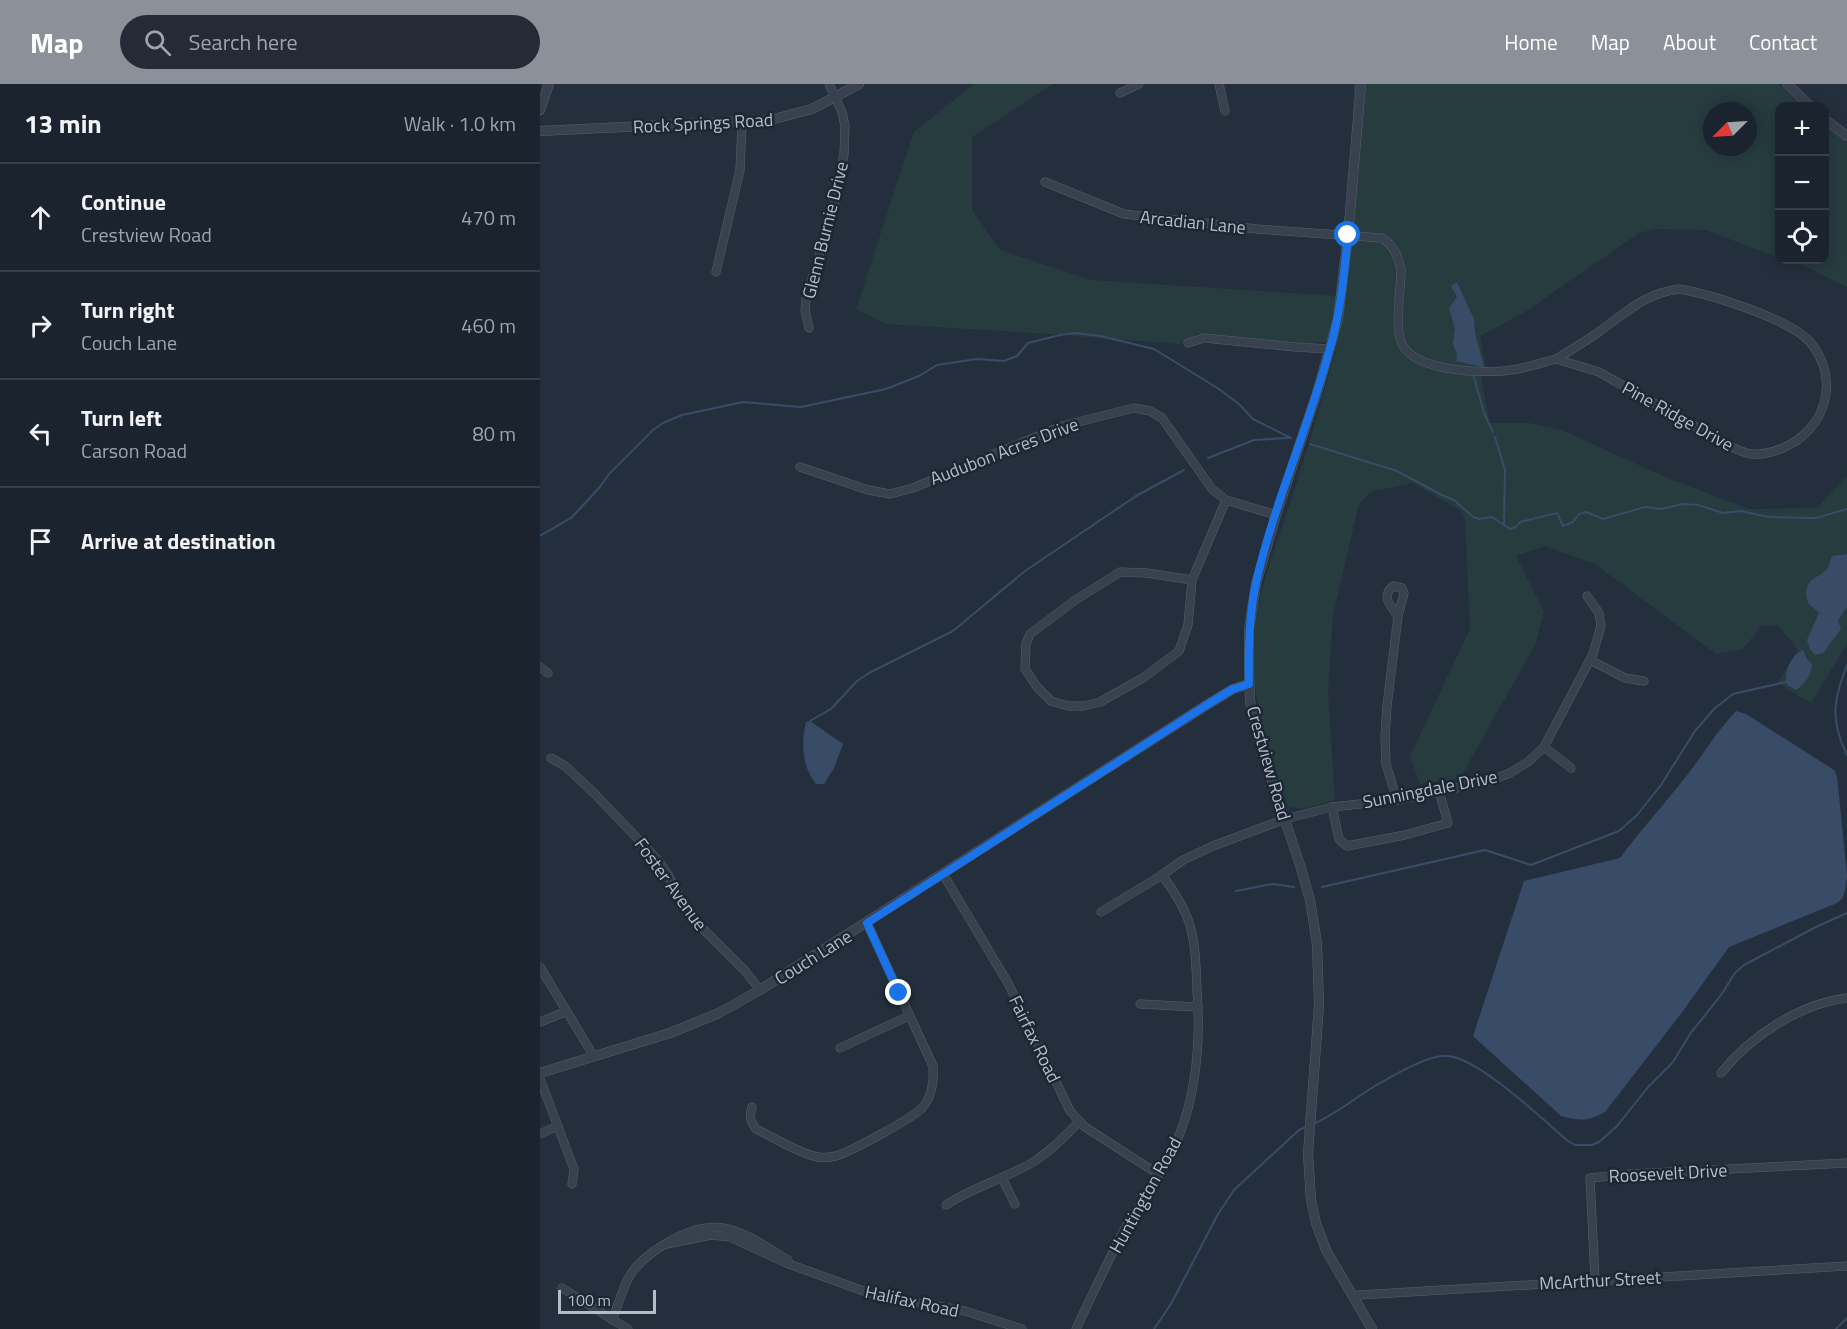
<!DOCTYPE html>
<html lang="en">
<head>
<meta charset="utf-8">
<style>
  :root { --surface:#1b232e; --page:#242b36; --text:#f1f3f6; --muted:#a0a4aa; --line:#39404a; --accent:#8c9099 }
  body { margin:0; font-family:"Titillium Web",sans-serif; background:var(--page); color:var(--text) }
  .controls { position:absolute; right:18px; top:18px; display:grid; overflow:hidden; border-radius:12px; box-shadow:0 3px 15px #0003 }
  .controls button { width:54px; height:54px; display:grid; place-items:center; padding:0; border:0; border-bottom:2px solid var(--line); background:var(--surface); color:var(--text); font:30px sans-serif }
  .compass { position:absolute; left:1163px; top:18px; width:54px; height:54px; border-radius:50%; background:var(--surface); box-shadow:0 3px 15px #0003; rotate:246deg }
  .scale { position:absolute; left:18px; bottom:15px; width:98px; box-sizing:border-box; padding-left:6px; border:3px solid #b4bcc9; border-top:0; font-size:16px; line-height:21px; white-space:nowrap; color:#b4bcc9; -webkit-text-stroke:4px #1d2633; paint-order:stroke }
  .stop { position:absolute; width:18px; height:18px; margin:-14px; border:4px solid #1a73e8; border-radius:50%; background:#fff }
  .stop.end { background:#1a73e8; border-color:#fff; box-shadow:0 2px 6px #0008 }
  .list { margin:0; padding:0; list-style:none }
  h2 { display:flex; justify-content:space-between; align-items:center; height:78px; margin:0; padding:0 24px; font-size:26px }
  h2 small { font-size:20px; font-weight:400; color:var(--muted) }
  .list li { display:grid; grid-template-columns:39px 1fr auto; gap:18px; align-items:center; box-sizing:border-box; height:108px; padding:0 24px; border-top:2px solid var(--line) }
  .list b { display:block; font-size:22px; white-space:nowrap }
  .list p { margin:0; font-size:20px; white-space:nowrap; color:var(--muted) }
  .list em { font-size:20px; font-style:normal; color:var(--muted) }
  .icon { flex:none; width:33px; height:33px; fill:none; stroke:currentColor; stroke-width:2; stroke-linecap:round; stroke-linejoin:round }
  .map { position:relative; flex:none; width:1307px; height:1245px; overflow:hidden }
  header { display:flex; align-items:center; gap:36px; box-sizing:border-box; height:84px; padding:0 30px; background:var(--accent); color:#fff }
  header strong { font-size:28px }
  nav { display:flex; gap:33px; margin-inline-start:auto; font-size:21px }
  .search { width:420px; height:54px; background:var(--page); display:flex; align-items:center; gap:15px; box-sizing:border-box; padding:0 21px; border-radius:33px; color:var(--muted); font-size:22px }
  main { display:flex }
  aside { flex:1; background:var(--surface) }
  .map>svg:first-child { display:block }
</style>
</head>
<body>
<header>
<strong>Map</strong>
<div class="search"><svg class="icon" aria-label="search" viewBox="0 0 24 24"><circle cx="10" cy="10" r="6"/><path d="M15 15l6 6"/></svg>Search here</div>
<nav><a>Home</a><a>Map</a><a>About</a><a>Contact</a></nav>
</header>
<main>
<aside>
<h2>13 min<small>Walk · 1.0 km</small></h2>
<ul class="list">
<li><svg class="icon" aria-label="ahead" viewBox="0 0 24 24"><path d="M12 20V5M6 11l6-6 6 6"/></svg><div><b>Continue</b><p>Crestview Road</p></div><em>470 m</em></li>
<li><svg class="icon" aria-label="right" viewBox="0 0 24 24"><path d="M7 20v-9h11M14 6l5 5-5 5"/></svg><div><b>Turn right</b><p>Couch Lane</p></div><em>460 m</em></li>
<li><svg class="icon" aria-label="left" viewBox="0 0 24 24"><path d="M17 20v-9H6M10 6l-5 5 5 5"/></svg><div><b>Turn left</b><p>Carson Road</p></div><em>80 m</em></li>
<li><svg class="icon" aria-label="arrive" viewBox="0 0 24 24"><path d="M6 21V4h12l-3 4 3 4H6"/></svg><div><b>Arrive at destination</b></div></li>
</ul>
</aside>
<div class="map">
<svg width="1307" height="1245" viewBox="0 0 1307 1245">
  <rect width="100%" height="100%" fill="#242f3e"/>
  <g fill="#263c3f" fill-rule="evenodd">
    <path d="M434 0H513L432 53V126L460 166 551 196 797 212 810 81 814 0H1239L1262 22H1240L1239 174 1166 146 1115 145 1099 149 985 228 940 252 946 282 941 294 950 339H989L1022 346 1125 393 1209 425 1277 424 1307 392V560L1271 619 1237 599 1258 566 1238 541 1221 542 1203 565 1176 570 1055 480 1005 462 976 472 1004 528 995 561 920 694 880 700 870 672 930 545 925 437 922 427 873 399 830 408 819 420 793 531 788 607 795 716 762 725 748 723C732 676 716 631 713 581 710 520 738 458 756 401 771 354 784 307 797 260L788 258 759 259 658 250 640 260 510 250 345 240 316 225 374 48ZM1172 27H1208V63H1172Z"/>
    <polygon points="1285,41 1307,59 1307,203 1269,184 1244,176 1284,176"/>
  </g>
  <g fill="#394c67">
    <polygon points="917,198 934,235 935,249 944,283 916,277 917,270 913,260 915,245 909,224 917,213 911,202"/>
    <path d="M1307 470V523L1298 536 1301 545 1283 569 1275 571 1270 565 1267 556 1279 529 1268 519C1260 491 1282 496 1289 482 1290 479 1290 475 1292 472Z"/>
    <path d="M1263 566 1267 575 1272 580C1272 590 1264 601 1256 606L1247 601C1243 589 1251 571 1263 566Z"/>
    <path d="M1196 627 1206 630 1294 686 1297 692 1307 792 1305 807 1302 815 1297 819 1189 863 1140 931 1065 1028C1046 1038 1041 1037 1021 1032L933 952 984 797 1080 774C1105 740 1135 709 1159 675 1171 658 1182 642 1196 627Z"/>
    <path d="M270 637 303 660 294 684 284 700H276C262 683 261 658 266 638Z"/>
  </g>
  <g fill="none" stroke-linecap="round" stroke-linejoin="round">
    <g stroke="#394c67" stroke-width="2">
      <polyline points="934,293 944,329 953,348"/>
      <polyline points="955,353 965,386 964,440"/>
      <polyline points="770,360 857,387 902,411 914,416 933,433 939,435 952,433 970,445 976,443 980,438 1017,429 1023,442 1033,438 1039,430 1046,428 1063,435 1105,423 1122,425 1142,420 1158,421 1183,429 1201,427 1228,433 1276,434 1307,425"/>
      <polyline points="668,374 714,356 748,354"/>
      <polyline points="0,452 31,434 60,403 69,390 113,346 123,339 142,331 203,318 261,323 346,305 379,292 397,281 437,275 464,277 477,272 488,259 520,251 535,249 560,252 614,265 679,305 700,321 713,335 751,354"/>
      <path d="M1307 581C1293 617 1290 636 1307 671"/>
      <polyline points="270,637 291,625 317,597 329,589 413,547 485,487 596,412 644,386"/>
      <polyline points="782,803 945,766 991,781 1079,747 1097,731 1121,701 1155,647 1174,625 1193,610 1246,598"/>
      <polyline points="696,807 732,800 754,803"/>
      <path d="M773 1040C797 1030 817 1012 840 999 856 990 890 970 908 972 940 975 1002 1035 1028 1057L1035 1061H1052L1059 1058 1077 1042 1109 1002 1133 978 1150 950 1181 911 1195 889 1204 881 1274 844 1307 829"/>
      <polyline points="614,1245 631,1220 678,1130 694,1106 759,1046 768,1042"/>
      <polyline points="1296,1245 1307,1234"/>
    </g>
    <defs>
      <g id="minor">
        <polyline points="679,0 685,27"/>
        <polyline points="580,9 599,0"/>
        <path d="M505 98 584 130 717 145 842 154C854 162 858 172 861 186 861 205 854 243 862 260 876 288 944 290 971 286 986 284 1001 279 1016 275"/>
        <polyline points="176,188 200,86 202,39"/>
        <path d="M1139 205C1170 210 1250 235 1270 258 1301 295 1286 346 1243 364 1233 368 1223 371 1212 370 1202 369 1194 364 1186 360L1059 288 1016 275C1031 266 1046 257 1060 247 1086 228 1106 209 1139 205Z"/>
        <polyline points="269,244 265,226 266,215 295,118 304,70 305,42 302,28 289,0"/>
        <polyline points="648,259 664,254 755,263 790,265"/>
        <polyline points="260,383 328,406 350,410 373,404 522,342 594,324 610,327 622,334 672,405 686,416 736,431"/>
        <polyline points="652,496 607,489 580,488 534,517 490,550 486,560 485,585 497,603 511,617 528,622 544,622 560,618 603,594 639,567 648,541 652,496 686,416"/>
        <polyline points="1050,576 1085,594 1104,597"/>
        <polyline points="0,583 8,589"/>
        <polyline points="1004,663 1031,684"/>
        <polyline points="11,674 25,682 54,709 117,775 127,789 151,833 205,887 220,906"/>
        <path d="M857 716 846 680 845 651 847 622 858 532 864 509 862 504 853 502C841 512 850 522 858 532"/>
        <polyline points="792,723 799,755 807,762 865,751 908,739 899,707"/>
        <polyline points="403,790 468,899 530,1027 545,1043 618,1090"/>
        <polyline points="561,828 622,791"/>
        <polyline points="0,883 53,971"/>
        <polyline points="600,920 658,923"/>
        <polyline points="0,938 25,928"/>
        <polyline points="300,964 369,932"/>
        <path d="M1181 989C1211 952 1259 920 1307 914"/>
        <polyline points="0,995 34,1085 32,1100"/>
        <path d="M212 1023C209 1032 210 1037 216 1045 233 1053 260 1070 278 1073 283 1074 291 1073 296 1072 312 1067 369 1036 381 1025 392 1014 394 997 393 982L327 839"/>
        <polyline points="0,1050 18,1042"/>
        <polyline points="462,1094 475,1120"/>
        <path d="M406 1121C433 1103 465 1095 493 1078 511 1067 525 1052 539 1038"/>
        <polyline points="127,1160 171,1151 190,1153 246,1179 332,1210 425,1227 482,1245"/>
        <polyline points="1055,1196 1050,1094 1090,1090 1307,1079"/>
        <polyline points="22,1204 88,1245"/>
        <polyline points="813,1213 819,1211 1307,1182"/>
        <path d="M72 1236C78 1222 82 1206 89 1193 104 1168 152 1139 183 1144 206 1148 228 1164 248 1176"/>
        <path d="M536 1245C551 1213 566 1181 582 1150 597 1122 618 1096 632 1068 656 1018 661 961 657 907 656 880 656 850 644 826 638 813 630 802 622 791L643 776 673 762 745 735 792 723 857 716 950 697 970 689 988 678 1004 663 1053 570 1061 542 1059 529 1047 512"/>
      </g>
      <g id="tertiary">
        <polyline points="821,0 808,151 798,235 777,309 736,431 716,500 709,545 709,584 710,617 714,638 724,673 760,781 770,816 777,860 779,921 768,1070 771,1116 776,1139 786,1166 832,1245"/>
        <polyline points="1247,0 1270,22"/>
        <polyline points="0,26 9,0"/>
        <polyline points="1284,35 1307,52"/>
        <polyline points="0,47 230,36 272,25 319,0"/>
        <polyline points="0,989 130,949 179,929 220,906 665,622 693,605 709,600"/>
      </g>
    </defs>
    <use href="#minor" stroke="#565f6c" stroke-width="9"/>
    <use href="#tertiary" stroke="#565f6c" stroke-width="10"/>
    <use href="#minor" stroke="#38414e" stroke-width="8"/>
    <use href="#tertiary" stroke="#38414e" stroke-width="9"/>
  </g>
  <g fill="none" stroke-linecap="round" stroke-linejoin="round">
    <path stroke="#1a73e8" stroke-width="8" d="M359 909 327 839 665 622 693 605 709 600C708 566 709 532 716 499 734 419 769 343 790 264 801 227 804 189 808 151"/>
  </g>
  <g text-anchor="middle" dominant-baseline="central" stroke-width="5" stroke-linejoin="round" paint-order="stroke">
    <g font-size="18" fill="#b4bcc9" stroke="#1d2633">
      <text transform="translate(163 39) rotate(-3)">Rock Springs Road</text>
      <text transform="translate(653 138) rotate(6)">Arcadian Lane</text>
      <text transform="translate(285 146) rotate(-76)">Glenn Burnie Drive</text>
      <text transform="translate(1138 332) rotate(29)">Pine Ridge Drive</text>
      <text transform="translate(464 367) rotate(-21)">Audubon Acres Drive</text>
      <text transform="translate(729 679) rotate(74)">Crestview Road</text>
      <text transform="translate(890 705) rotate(-11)">Sunningdale Drive</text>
      <text transform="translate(131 800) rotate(54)">Foster Avenue</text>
      <text transform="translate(273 873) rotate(-32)">Couch Lane</text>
      <text transform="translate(495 955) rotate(64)">Fairfax Road</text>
      <text transform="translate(1128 1089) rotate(-3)">Roosevelt Drive</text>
      <text transform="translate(605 1111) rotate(-61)">Huntington Road</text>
      <text transform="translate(1060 1196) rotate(-3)">McArthur Street</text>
      <text transform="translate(372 1217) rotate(12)">Halifax Road</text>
    </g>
  </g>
</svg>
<div class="controls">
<button>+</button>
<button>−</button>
<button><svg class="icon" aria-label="locate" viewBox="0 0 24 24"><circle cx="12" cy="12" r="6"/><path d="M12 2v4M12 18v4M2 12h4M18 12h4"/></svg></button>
</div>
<svg class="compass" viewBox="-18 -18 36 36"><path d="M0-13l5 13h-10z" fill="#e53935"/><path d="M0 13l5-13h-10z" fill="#a0a4aa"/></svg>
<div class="scale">100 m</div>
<div class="stop" style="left:808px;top:151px"></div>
<div class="stop end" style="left:359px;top:909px"></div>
</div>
</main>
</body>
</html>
